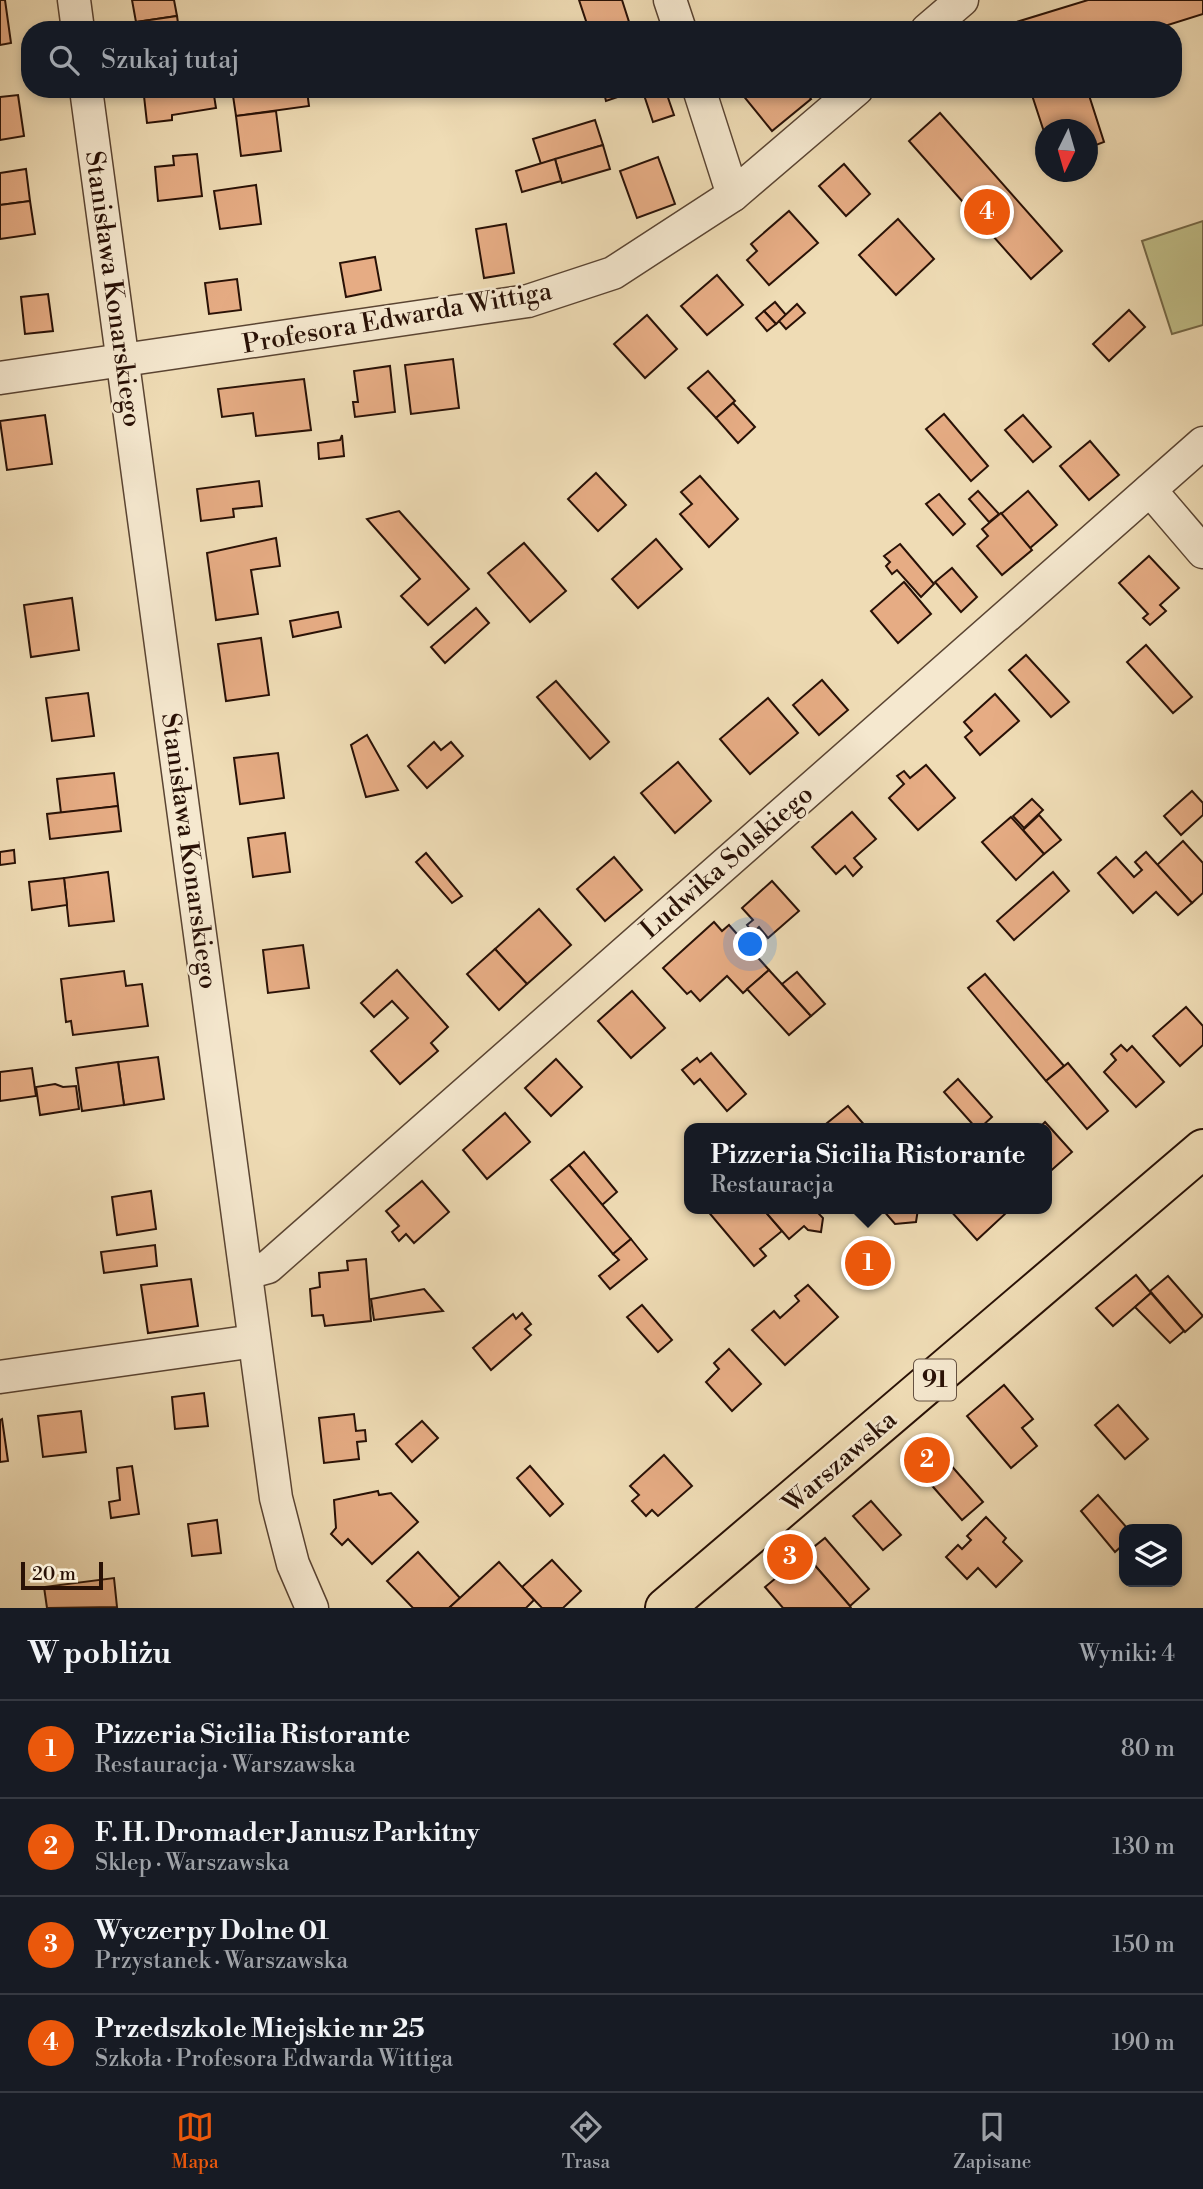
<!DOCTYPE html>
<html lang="pl">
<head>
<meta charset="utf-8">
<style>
  :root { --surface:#171b24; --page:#242831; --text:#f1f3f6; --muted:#9ea1a6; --line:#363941; --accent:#ea580c }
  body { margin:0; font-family:"Libre Bodoni",serif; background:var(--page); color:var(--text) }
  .controls { position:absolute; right:21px; bottom:21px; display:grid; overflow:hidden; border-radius:14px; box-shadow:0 4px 10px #0003 }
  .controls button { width:63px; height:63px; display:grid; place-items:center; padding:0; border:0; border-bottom:2px solid var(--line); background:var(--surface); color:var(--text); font:35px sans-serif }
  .compass { position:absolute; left:1035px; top:119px; width:63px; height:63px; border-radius:50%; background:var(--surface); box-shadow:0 4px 10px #0003; rotate:185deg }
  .scale { position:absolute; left:21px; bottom:18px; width:82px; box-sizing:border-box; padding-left:7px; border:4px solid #291106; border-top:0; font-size:19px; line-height:24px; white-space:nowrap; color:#291106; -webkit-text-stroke:5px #f5e8cf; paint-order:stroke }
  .you { position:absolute; left:751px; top:945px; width:24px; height:24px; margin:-18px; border:5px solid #fff; border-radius:50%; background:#1a73e8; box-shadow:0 0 0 10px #1a73e833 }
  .badge { display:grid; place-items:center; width:46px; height:46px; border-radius:50%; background:var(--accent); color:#fff; font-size:23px; font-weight:700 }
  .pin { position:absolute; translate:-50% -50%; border:4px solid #fff; box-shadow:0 2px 7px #0006 }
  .popup { position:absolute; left:684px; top:1123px; width:368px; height:91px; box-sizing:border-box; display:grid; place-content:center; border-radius:14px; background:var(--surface); filter:drop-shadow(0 2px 5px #0005); font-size:23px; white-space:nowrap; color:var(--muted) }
  .popup b { font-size:26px; color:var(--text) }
  .popup::after { content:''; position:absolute; left:50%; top:100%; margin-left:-14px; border:14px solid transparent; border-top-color:var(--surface) }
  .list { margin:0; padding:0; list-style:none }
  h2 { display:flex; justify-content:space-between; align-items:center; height:91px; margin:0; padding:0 28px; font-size:30px }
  h2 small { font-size:23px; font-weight:400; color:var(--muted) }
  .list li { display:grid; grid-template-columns:46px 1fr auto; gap:21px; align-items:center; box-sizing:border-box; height:98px; padding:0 28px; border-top:2px solid var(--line) }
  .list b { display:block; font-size:26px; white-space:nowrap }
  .list p { margin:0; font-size:23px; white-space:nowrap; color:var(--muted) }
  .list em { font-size:23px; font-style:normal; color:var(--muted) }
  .icon { flex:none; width:38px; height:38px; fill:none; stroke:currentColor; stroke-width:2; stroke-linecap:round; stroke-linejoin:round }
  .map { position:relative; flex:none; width:1203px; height:1608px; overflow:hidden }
  .search { position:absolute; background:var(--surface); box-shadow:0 4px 10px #0003; left:21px; right:21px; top:21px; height:77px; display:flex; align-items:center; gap:18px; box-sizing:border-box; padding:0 24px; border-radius:28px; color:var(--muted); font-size:26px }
  .sheet { height:483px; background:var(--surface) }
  nav { display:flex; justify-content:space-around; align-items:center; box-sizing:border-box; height:98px; border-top:2px solid var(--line); background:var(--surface); font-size:19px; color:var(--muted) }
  nav a { display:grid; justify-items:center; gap:4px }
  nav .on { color:var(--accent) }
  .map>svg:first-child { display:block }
</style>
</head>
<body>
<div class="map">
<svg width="1203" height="1608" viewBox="0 0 1203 1608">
  <rect width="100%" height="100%" fill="#efdcb5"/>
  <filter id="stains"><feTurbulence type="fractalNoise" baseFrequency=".00286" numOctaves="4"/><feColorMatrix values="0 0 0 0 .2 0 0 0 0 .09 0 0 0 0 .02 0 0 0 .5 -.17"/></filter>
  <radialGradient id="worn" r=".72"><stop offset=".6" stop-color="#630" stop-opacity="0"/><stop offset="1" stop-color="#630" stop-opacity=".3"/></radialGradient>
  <polygon fill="#c0be88" stroke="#746847" stroke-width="2" points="1203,221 1203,325 1172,334 1142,241"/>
  <g fill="#e6ac84" stroke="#291106" stroke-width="2">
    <polygon points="0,0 5,0 11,43 0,45"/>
    <polygon points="132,0 174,0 177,16 136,22"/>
    <polygon points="579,0 622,0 630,25 618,30 589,30"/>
    <polygon points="1088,0 1203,0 1203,14 1152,30 1012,30 1010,24"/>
    <polygon points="177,16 179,30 137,30 136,22"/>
    <polygon points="143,89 192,89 144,96"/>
    <polygon points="192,89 213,89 216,108 172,115 172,120 147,123 144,96"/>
    <polygon points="232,89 320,89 307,91 309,106 236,116"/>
    <polygon points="603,89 641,89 606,101"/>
    <polygon points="642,89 665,89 674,115 653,122"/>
    <polygon points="741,89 803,89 811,99 772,131 741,93"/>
    <polygon points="1030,89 1087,89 1104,142 1088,148 1088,130 1046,130 1046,138"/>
    <polygon points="18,95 24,136 0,140 0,97"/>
    <polygon points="276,111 281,151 241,156 236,116"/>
    <polygon points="940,113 1062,251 1031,279 909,141"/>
    <polygon points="595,120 603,145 541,164 533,139"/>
    <polygon points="603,145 610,169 562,183 555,159"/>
    <polygon points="197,154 202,196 158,201 155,167 174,165 173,156"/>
    <polygon points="658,157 675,204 637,218 620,171"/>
    <polygon points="555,159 561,181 522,192 516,171"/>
    <polygon points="844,164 870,194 846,216 819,186"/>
    <polygon points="26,169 30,201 0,205 0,173"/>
    <polygon points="256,185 261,224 220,229 214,191"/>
    <polygon points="30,201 35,234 0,239 0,205"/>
    <polygon points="789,211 818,243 769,285 747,260 757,251 751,244"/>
    <polygon points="898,219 934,259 896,295 859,255"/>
    <polygon points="506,224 514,273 484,278 476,229"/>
    <polygon points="375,257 381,290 346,297 340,263"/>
    <polygon points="717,275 743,305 707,335 681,306"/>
    <polygon points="237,279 241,310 209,314 205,283"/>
    <polygon points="48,294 53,331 25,334 21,297"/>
    <polygon points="775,302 786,315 776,324 764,311"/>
    <polygon points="797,304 805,313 786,329 779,321"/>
    <polygon points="1129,310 1145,327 1109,361 1093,344"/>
    <polygon points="764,311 776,324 767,331 756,318"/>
    <polygon points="647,315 677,349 645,378 614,344"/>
    <polygon points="453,359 459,408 411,414 405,365"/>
    <polygon points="390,366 395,412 355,417 353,402 358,402 354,371"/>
    <polygon points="708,371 735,401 716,418 688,388"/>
    <polygon points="304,379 311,430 256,436 253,413 222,417 218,389"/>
    <polygon points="733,403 755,427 738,443 716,418"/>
    <polygon points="944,414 988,466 971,481 926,429"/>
    <polygon points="45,415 52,464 7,470 0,421"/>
    <polygon points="1023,415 1051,447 1033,462 1005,430"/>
    <polygon points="342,435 344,456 319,459 318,443 340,440"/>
    <polygon points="1090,441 1119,475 1089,500 1060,466"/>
    <polygon points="596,473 626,505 598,531 568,499"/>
    <polygon points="700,476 738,519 709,547 680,514 692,504 681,492"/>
    <polygon points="259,481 262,506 233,509 234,517 201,521 197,489"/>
    <polygon points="978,491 999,514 989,522 969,499"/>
    <polygon points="1028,491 1057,525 1030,548 1001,514"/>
    <polygon points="939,494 965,524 953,535 926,504"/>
    <polygon points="399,511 469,589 428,625 401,596 420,579 367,519"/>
    <polygon points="1001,513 1032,550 1002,575 977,546 988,536 982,529"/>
    <polygon points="276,538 280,566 251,570 258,614 216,620 207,553"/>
    <polygon points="656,539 682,569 638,608 612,579"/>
    <polygon points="524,543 566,591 530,622 488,573"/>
    <polygon points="900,544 934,584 921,597 897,570 892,574 886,566 890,562 884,556"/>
    <polygon points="1149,556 1179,588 1160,605 1166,611 1150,625 1143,618 1148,614 1119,583"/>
    <polygon points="952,568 977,597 961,612 935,582"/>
    <polygon points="904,582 931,614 898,643 871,611"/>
    <polygon points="72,598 79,650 31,657 24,605"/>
    <polygon points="476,608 489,623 445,663 431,647"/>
    <polygon points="338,612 341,627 293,637 290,621"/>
    <polygon points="261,638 269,695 226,701 218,644"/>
    <polygon points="1146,645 1192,697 1173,713 1127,662"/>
    <polygon points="1026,655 1069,702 1051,717 1009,670"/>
    <polygon points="822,680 848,710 819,735 793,705"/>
    <polygon points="556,681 609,742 590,759 537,697"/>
    <polygon points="88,693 94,736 52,741 46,698"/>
    <polygon points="995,694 1019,721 980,755 965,737 972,731 964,722"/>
    <polygon points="768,698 798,733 750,774 720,739"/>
    <polygon points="367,735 398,790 366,797 351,745"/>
    <polygon points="434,742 441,750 451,742 463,756 427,788 408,766"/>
    <polygon points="278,753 284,798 240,804 234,758"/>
    <polygon points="678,762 711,801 675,833 641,793"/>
    <polygon points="926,765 955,798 918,830 889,798 904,784 897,776 904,771 910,778"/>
    <polygon points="114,773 118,806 61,813 57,779"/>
    <polygon points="1192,791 1203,803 1203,815 1181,835 1164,816"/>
    <polygon points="1032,799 1043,810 1024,828 1013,816"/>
    <polygon points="118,806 121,831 50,839 47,814"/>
    <polygon points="852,812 876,839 854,858 862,867 853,876 845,866 836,874 812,847"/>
    <polygon points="1039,815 1061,840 1044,854 1023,830"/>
    <polygon points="1011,817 1044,854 1016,880 982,842"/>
    <polygon points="285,833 290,872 253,877 248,838"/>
    <polygon points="1183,841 1203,863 1203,893 1192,903 1157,865"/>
    <polygon points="14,850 15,863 0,865 0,852"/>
    <polygon points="1146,852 1192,903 1178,915 1156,892 1133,913 1098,873 1116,857 1134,877 1142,870 1135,862"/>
    <polygon points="426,853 462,896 452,903 416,862"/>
    <polygon points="614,857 642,890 605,921 577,889"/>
    <polygon points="108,872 114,921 69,926 64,878"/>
    <polygon points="1053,872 1069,891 1014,940 997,921"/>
    <polygon points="64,878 67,905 32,910 29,882"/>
    <polygon points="772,881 799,911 768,938 759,927 753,933 747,925 753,920 742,908"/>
    <polygon points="539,909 571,945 527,984 495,949"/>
    <polygon points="714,922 722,931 729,925 769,970 743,993 727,976 700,1001 691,991 687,994 663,968"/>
    <polygon points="303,945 309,988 268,993 263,950"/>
    <polygon points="495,949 527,984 499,1010 467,974"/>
    <polygon points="397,970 448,1027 431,1043 438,1051 400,1084 371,1051 408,1018 392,1001 374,1017 361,1003"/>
    <polygon points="769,970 811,1016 789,1035 747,989"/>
    <polygon points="124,971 126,986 142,984 148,1026 73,1035 71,1021 66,1022 61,979"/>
    <polygon points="797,972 825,1004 811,1016 782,984"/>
    <polygon points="985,974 1064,1066 1046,1081 968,988"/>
    <polygon points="632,991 665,1028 631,1058 598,1021"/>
    <polygon points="1186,1007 1203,1026 1203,1045 1180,1066 1153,1036"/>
    <polygon points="1121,1045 1127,1051 1132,1046 1164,1082 1136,1107 1104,1072 1116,1060 1111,1054"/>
    <polygon points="711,1053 746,1094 727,1111 700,1079 694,1084 682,1070 697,1058 700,1062"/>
    <polygon points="158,1057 164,1099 124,1105 118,1062"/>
    <polygon points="556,1059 582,1087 551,1116 525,1088"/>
    <polygon points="118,1062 124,1105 82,1111 76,1068"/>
    <polygon points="1068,1063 1108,1111 1087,1129 1046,1081"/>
    <polygon points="32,1068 36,1096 0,1101 0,1072"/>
    <polygon points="958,1079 992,1117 980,1128 976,1128 944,1092"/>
    <polygon points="55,1084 63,1087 76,1086 79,1109 40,1115 36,1087"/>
    <polygon points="848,1106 867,1128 821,1128"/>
    <polygon points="505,1113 530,1142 487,1179 463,1150"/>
    <polygon points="1045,1122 1072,1152 1046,1175 1046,1128 1039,1128"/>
    <polygon points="584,1152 617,1192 602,1205 569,1165"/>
    <polygon points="569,1165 631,1239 613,1254 551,1180"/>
    <polygon points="422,1181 449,1212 414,1243 406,1234 399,1241 392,1232 399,1226 386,1211"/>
    <polygon points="151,1191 156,1229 117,1235 112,1197"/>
    <polygon points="706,1209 763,1209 782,1231 760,1249 766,1256 754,1266"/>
    <polygon points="763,1209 826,1209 819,1214 823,1218 821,1232 808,1230 804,1226 789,1239"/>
    <polygon points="882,1209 918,1209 916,1222 895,1224"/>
    <polygon points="949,1209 1001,1209 1005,1214 977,1240"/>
    <polygon points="631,1239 647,1259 610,1289 599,1276 619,1260 613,1254"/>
    <polygon points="155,1245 157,1266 104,1273 101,1252"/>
    <polygon points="366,1259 371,1321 325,1326 323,1315 312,1316 310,1289 320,1287 319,1273 348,1270 347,1261"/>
    <polygon points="1136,1275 1151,1293 1113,1326 1096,1308"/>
    <polygon points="1168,1276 1203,1316 1185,1332 1150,1291"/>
    <polygon points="191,1279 198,1326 148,1333 141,1285"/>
    <polygon points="808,1285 838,1317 785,1365 752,1330 774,1311 780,1318 799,1301 795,1296"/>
    <polygon points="424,1289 443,1311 374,1320 371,1299"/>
    <polygon points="1151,1293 1184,1331 1170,1343 1135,1307"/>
    <polygon points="642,1305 672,1340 658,1352 627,1317"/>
    <polygon points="522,1313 531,1324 525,1329 531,1335 491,1370 473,1348 513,1314 516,1319"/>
    <polygon points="729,1349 761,1384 732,1411 706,1382 719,1369 714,1363"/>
    <polygon points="1004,1385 1033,1419 1022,1428 1037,1446 1011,1468 967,1416"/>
    <polygon points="204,1393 208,1426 175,1429 172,1397"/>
    <polygon points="1118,1405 1148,1439 1125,1459 1095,1425"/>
    <polygon points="81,1411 86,1452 43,1457 38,1416"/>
    <polygon points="354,1414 356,1431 365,1430 366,1441 357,1442 359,1459 324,1463 319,1418"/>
    <polygon points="2,1419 8,1461 0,1462 0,1420"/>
    <polygon points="422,1421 438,1438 412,1462 396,1444"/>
    <polygon points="935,1447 983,1502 962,1520 914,1465"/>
    <polygon points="664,1455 692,1486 658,1516 652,1510 646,1516 632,1501 639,1495 630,1486"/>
    <polygon points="132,1466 139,1514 111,1518 109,1502 120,1500 117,1468"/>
    <polygon points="530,1466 563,1504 550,1516 517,1478"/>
    <polygon points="378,1491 379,1495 391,1493 418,1522 372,1564 348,1539 342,1545 331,1534 336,1528 334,1500"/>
    <polygon points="1098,1495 1128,1529 1124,1529 1124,1544 1115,1552 1081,1511"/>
    <polygon points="871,1501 901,1535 883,1550 853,1516"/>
    <polygon points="986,1517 1006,1538 1003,1542 1022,1561 996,1587 978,1568 967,1579 946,1557 958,1545 962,1549 971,1540 967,1536"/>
    <polygon points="217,1520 221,1553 192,1556 188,1524"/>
    <polygon points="825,1538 869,1589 850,1606 805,1554"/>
    <polygon points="418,1552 460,1598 449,1608 413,1608 387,1581"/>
    <polygon points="805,1554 850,1606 851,1608 783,1608 765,1587"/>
    <polygon points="552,1560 581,1591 563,1608 542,1608 522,1587"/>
    <polygon points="499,1562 534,1600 526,1608 449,1608"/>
    <polygon points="114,1578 117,1607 47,1608 44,1587"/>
  </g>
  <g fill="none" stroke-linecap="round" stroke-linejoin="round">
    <defs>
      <g id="minor">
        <polyline points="74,0 78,30"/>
        <polyline points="670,0 680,30"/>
        <polyline points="927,30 962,0"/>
        <polyline points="86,89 276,1498 293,1564 312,1608"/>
        <polyline points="699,89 733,195"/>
        <polyline points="0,378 528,301 613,273 733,195 857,89"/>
        <polyline points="1150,490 1203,552"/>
        <polyline points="246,1273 268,1267 1203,443"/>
        <polyline points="0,1377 254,1341"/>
      </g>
      <polyline id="major" points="665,1608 1203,1149"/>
    </defs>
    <use href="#minor" stroke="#5a4432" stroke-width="35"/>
    <use href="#major" stroke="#291106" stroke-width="42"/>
    <use href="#minor" stroke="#f5e8cf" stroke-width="32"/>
    <use href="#major" stroke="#efdcb5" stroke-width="38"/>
  </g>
  <g text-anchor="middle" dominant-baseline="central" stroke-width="5" stroke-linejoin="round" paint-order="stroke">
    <rect fill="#f5e8cf" stroke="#665242" stroke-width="2" x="914" y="1359.5" width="42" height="41" rx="5"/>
    <g font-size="24" font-weight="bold" fill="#291106">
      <text x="935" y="1380">91</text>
    </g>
    <g font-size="26" fill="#291106" stroke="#f5e8cf">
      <text transform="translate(113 289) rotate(82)">Stanisława Konarskiego</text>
      <text transform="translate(397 318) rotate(-10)">Profesora Edwarda Wittiga</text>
      <text transform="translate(189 851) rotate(82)">Stanisława Konarskiego</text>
      <text transform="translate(727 862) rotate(-41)">Ludwika Solskiego</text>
      <text transform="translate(840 1462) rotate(-41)">Warszawska</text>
    </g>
  </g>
  <rect width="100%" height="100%" filter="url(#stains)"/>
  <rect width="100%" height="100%" fill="url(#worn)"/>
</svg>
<div class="controls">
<button><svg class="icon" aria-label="layers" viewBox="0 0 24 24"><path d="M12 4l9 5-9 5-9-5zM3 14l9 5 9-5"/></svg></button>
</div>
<svg class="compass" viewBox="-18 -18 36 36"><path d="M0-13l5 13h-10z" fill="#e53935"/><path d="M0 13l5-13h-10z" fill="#9ea1a6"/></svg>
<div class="scale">20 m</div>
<div class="you"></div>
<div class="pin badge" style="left:868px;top:1263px">1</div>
<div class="popup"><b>Pizzeria Sicilia Ristorante</b>Restauracja</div>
<div class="pin badge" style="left:927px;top:1460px">2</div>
<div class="pin badge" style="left:790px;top:1557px">3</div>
<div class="pin badge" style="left:987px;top:212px">4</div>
<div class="search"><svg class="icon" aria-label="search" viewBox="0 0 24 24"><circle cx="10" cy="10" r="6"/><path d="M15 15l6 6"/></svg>Szukaj tutaj</div>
</div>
<section class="sheet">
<h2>W pobliżu<small>Wyniki: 4</small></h2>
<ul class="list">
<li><span class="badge">1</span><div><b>Pizzeria Sicilia Ristorante</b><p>Restauracja · Warszawska</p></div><em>80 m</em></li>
<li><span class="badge">2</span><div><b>F. H. Dromader Janusz Parkitny</b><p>Sklep · Warszawska</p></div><em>130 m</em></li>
<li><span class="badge">3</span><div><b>Wyczerpy Dolne 01</b><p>Przystanek · Warszawska</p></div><em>150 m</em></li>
<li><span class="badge">4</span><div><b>Przedszkole Miejskie nr 25</b><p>Szkoła · Profesora Edwarda Wittiga</p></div><em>190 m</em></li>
</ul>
</section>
<nav>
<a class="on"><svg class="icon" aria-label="map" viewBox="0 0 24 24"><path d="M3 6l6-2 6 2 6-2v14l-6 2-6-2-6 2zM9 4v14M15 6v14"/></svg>Mapa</a>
<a><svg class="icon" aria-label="directions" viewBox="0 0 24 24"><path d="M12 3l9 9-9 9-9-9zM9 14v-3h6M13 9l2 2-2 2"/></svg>Trasa</a>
<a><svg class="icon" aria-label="saved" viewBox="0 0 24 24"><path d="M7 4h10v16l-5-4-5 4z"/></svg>Zapisane</a>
</nav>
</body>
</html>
